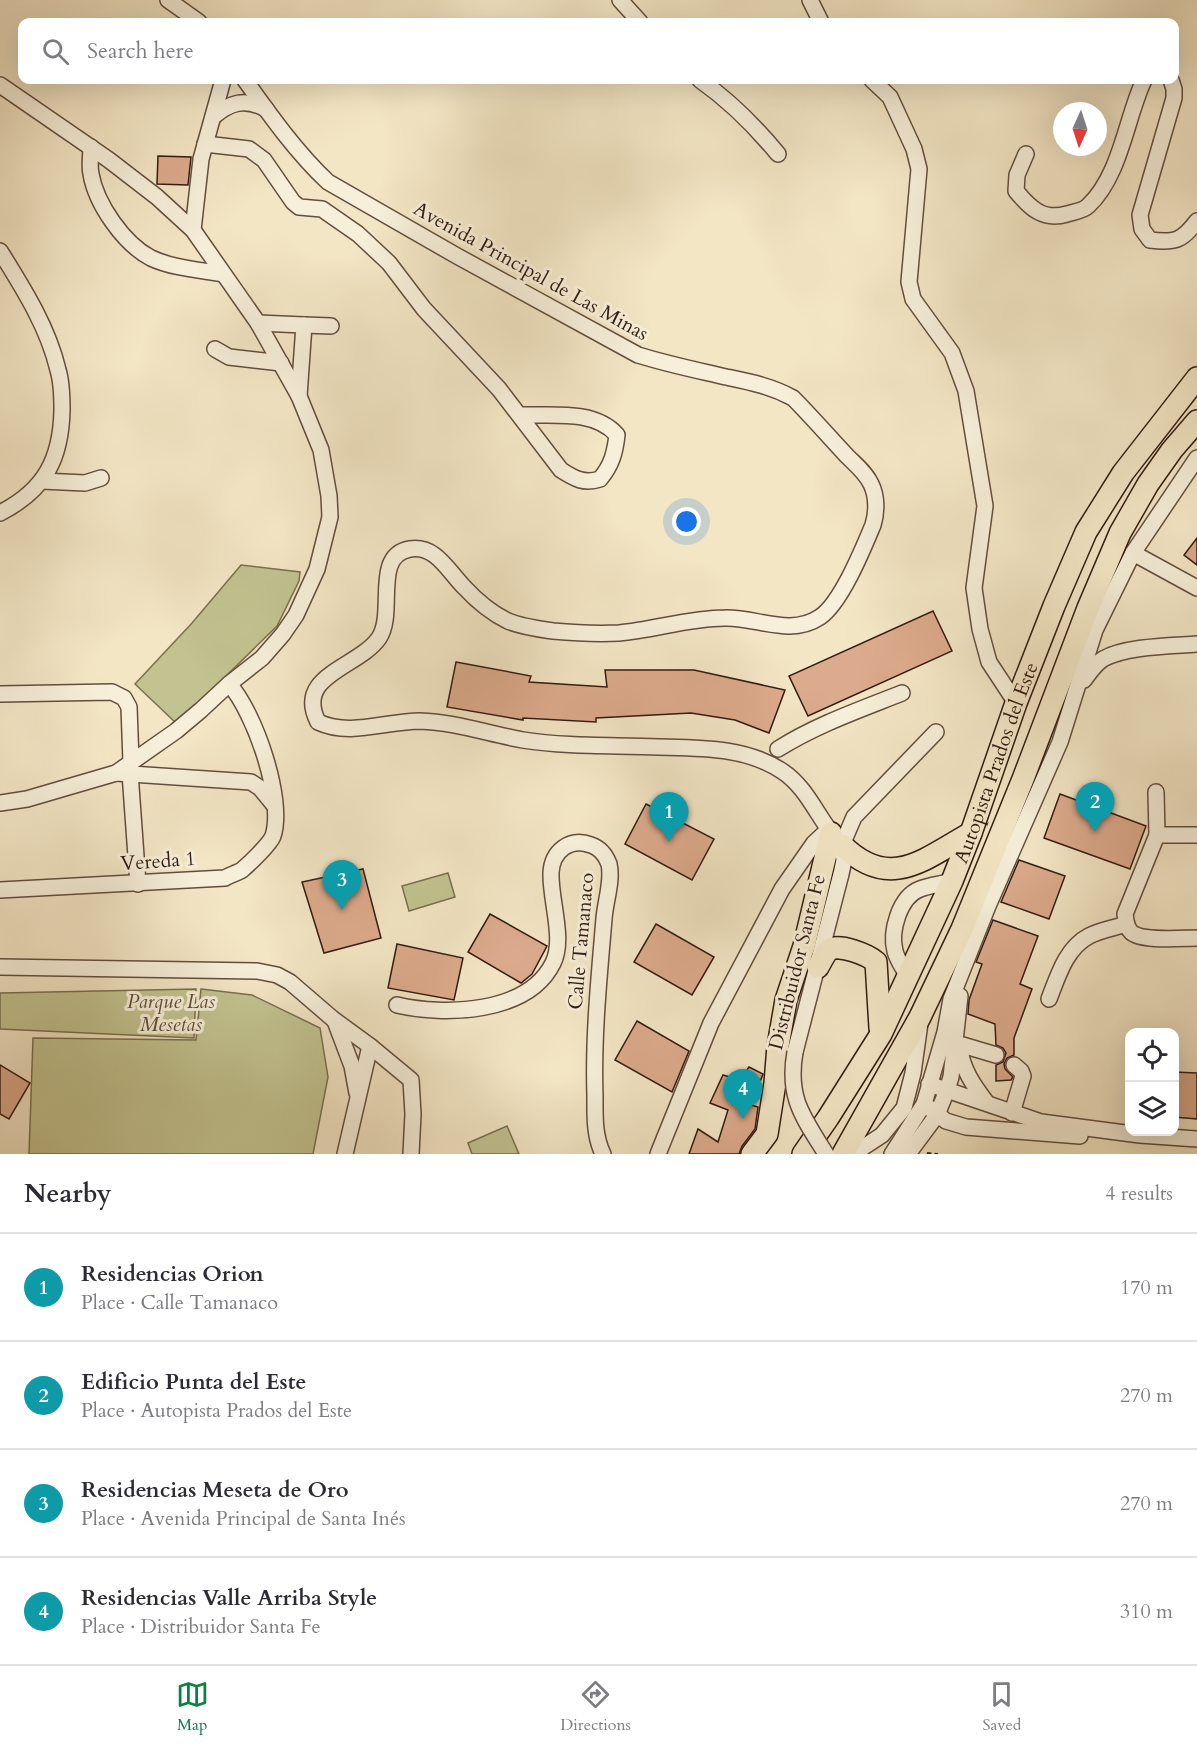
<!DOCTYPE html>
<html lang="en">
<head>
<meta charset="utf-8">
<style>
  :root { --surface:#fff; --page:#f7f7f7; --text:#2b2b33; --muted:#7c7c81; --line:#e1e1e2; --accent:#0b8043 }
  body { margin:0; font-family:Cardo,serif; background:var(--page); color:var(--text) }
  .controls { position:absolute; right:18px; bottom:18px; display:grid; overflow:hidden; border-radius:12px; box-shadow:0 6px 24px #0002 }
  .controls button { width:54px; height:54px; display:grid; place-items:center; padding:0; border:0; border-bottom:2px solid var(--line); background:var(--surface); color:var(--text); font:30px sans-serif }
  .compass { position:absolute; left:1053px; top:102px; width:54px; height:54px; border-radius:50%; background:var(--surface); box-shadow:0 6px 24px #0002; rotate:183deg }
  .you { position:absolute; left:687px; top:522px; width:21px; height:21px; margin:-15px; border:4px solid #fff; border-radius:50%; background:#1a73e8; box-shadow:0 0 0 9px #1a73e833 }
  .badge { display:grid; place-items:center; width:39px; height:39px; border-radius:50%; background:var(--accent); color:#fff; font-size:20px; font-weight:700 }
  .pin { position:absolute; translate:-50% -50px; filter:drop-shadow(0 2px 3px #0008) }
  .pin::after { content:''; position:absolute; top:32px; width:21px; height:18px; background:inherit; clip-path:polygon(0 0,100% 0,50% 100%) }
  .list { margin:0; padding:0; list-style:none }
  h2 { display:flex; justify-content:space-between; align-items:center; height:78px; margin:0; padding:0 24px; font-size:26px }
  h2 small { font-size:20px; font-weight:400; color:var(--muted) }
  .list li { display:grid; grid-template-columns:39px 1fr auto; gap:18px; align-items:center; box-sizing:border-box; height:108px; padding:0 24px; border-top:2px solid var(--line) }
  .list b { display:block; font-size:22px; white-space:nowrap }
  .list p { margin:0; font-size:20px; white-space:nowrap; color:var(--muted) }
  .list em { font-size:20px; font-style:normal; color:var(--muted) }
  .icon { flex:none; width:33px; height:33px; fill:none; stroke:currentColor; stroke-width:2; stroke-linecap:round; stroke-linejoin:round }
  .map { position:relative; flex:none; width:1197px; height:1154px; overflow:hidden }
  .search { position:absolute; background:var(--surface); box-shadow:0 6px 24px #0002; left:18px; right:18px; top:18px; height:66px; display:flex; align-items:center; gap:15px; box-sizing:border-box; padding:0 21px; border-radius:12px; color:var(--muted); font-size:22px }
  .sheet { height:510px; background:var(--surface) }
  nav { display:flex; justify-content:space-around; align-items:center; box-sizing:border-box; height:84px; border-top:2px solid var(--line); background:var(--surface); font-size:16px; color:var(--muted) }
  nav a { display:grid; justify-items:center; gap:3px }
  nav .on { color:var(--accent) }
  .map>svg:first-child { display:block }
</style>
</head>
<body>
<div class="map">
<svg width="1197" height="1154" viewBox="0 0 1197 1154">
  <rect width="100%" height="100%" fill="#f3e6c5"/>
  <filter id="stains"><feTurbulence type="fractalNoise" baseFrequency=".00333" numOctaves="4"/><feColorMatrix values="0 0 0 0 .2 0 0 0 0 .09 0 0 0 0 .02 0 0 0 .5 -.17"/></filter>
  <radialGradient id="worn" r=".72"><stop offset=".6" stop-color="#630" stop-opacity="0"/><stop offset="1" stop-color="#630" stop-opacity=".3"/></radialGradient>
  <g fill="#c2c390" stroke="#7a6f50" stroke-width="1.5">
    <polygon points="241,565 300,572 299,581 277,626 177,724 135,684 192,623"/>
    <polygon points="448,873 455,897 409,911 402,886"/>
    <polygon points="196,989 194,1038 0,1029 0,993"/>
    <polygon points="201,989 252,995 320,1028 328,1077 313,1154 29,1154 33,1038 196,1040"/>
    <polygon points="507,1126 519,1154 472,1154 468,1143"/>
  </g>
  <g fill="#dcaa8c" stroke="#321b11" stroke-width="1.5">
    <polygon points="158,156 191,157 188,185 157,184"/>
    <polygon points="1197,538 1197,565 1184,555"/>
    <polygon points="933,611 952,651 808,716 789,676"/>
    <polygon points="456,662 531,676 529,682 607,687 605,670 694,670 785,690 769,733 735,720 691,713 596,718 596,722 523,718 523,720 447,707"/>
    <polygon points="1060,794 1146,826 1130,869 1044,838"/>
    <polygon points="646,804 714,839 692,880 625,844"/>
    <polygon points="1019,860 1065,876 1049,919 1001,902"/>
    <polygon points="363,869 381,938 324,953 302,882"/>
    <polygon points="490,914 547,946 532,974 521,983 468,952"/>
    <polygon points="993,920 1038,936 1020,984 1032,989 1014,1038 1014,1055 1007,1058 1004,1064 1005,1069 1013,1077 1011,1080 996,1081 996,1065 1003,1062 1006,1053 1003,1048 996,1045 995,1024 968,1014 969,1000 982,964 976,962"/>
    <polygon points="656,924 714,957 692,995 634,962"/>
    <polygon points="397,944 463,958 454,1000 388,988"/>
    <polygon points="637,1021 689,1051 672,1092 615,1060"/>
    <polygon points="0,1065 30,1083 9,1119 0,1114"/>
    <polygon points="749,1067 763,1074 751,1105 758,1107 755,1129 742,1146 739,1154 689,1154 698,1129 718,1142 728,1110 710,1103 723,1075 740,1080"/>
    <polygon points="1174,1072 1197,1073 1197,1119 1174,1117"/>
  </g>
  <g fill="none" stroke-linecap="round" stroke-linejoin="round">
    <defs>
      <g id="minor">
        <polyline points="168,0 199,22"/>
        <polyline points="620,0 640,22"/>
        <polyline points="810,0 821,22"/>
        <path d="M245 80C270 115 296 152 328 182L457 256 638 355C667 364 696 370 726 377 750 382 771 386 793 398 812 417 829 437 847 456 856 465 866 473 871 484 877 496 877 512 873 525 863 549 841 603 820 617 790 637 757 617 725 618 689 618 654 630 619 633 597 634 575 633 553 631 539 629 522 627 508 621 491 613 476 600 464 587 448 571 436 545 410 549 372 555 396 613 379 638 358 668 294 675 318 722 350 737 386 721 420 721 455 722 489 734 523 740 568 747 614 745 659 747 700 748 746 747 782 771 808 788 818 819 838 841"/>
        <path d="M700 80C730 101 754 125 778 154"/>
        <polyline points="872,80 890,97 914,149 919,169 909,282 913,299 952,353 966,391 985,506 974,588 980,629 989,662 1016,703"/>
        <path d="M1171 80 1174 89V98L1140 215 1142 229 1150 240C1175 243 1182 241 1197 221"/>
        <polyline points="0,85 109,160 157,197 193,230 258,323 299,396 321,450 329,496 330,517 317,569 296,615 283,634 262,658 229,684 201,710 176,731 116,773 27,799 0,803"/>
        <path d="M213 117C230 102 245 98 266 109"/>
        <path d="M205 144 249 149 264 160 293 202 299 207 322 209 358 234 389 263 424 309 499 389 561 470C575 479 584 484 600 479 612 465 615 452 617 435 594 409 551 416 519 415"/>
        <path d="M91 147C91 155 89 166 91 174 96 204 124 244 151 258 172 268 200 270 223 274"/>
        <path d="M1026 154 1017 175 1016 191C1030 208 1043 221 1067 214 1073 212 1083 211 1088 206 1121 175 1126 118 1144 80"/>
        <polyline points="193,230 201,159 223,80"/>
        <path d="M0 251C23 288 48 327 58 370 62 383 62 397 62 410 61 459 45 490 0 513"/>
        <polyline points="258,323 304,325 299,396"/>
        <polyline points="304,325 331,326"/>
        <polyline points="215,349 229,357 281,363"/>
        <polyline points="42,481 85,483 101,478"/>
        <polyline points="1133,553 1197,588"/>
        <path d="M1084 680C1090 672 1095 664 1103 659 1126 646 1171 646 1197 644"/>
        <polyline points="0,694 112,692 124,698 129,707 131,762"/>
        <path d="M778 749C816 725 859 710 902 693"/>
        <polyline points="116,773 251,782 260,788 274,805"/>
        <polyline points="130,773 138,884"/>
        <polyline points="1156,792 1157,835"/>
        <path d="M1197 835H1157L1125 914C1126 920 1126 927 1131 932 1142 942 1182 938 1197 938"/>
        <path d="M0 890 225 878C230 875 237 873 242 870 249 864 270 844 273 836 285 799 254 711 229 684"/>
        <polyline points="0,967 257,971 277,975 290,982 333,1019 370,1046 411,1080 413,1114 411,1154"/>
        <path d="M908 977C904 969 897 960 895 951 890 932 899 897 920 889 930 885 942 884 952 881"/>
        <path d="M1049 999C1058 976 1066 948 1089 936 1100 930 1114 928 1126 924"/>
        <path d="M397 1005C444 1016 528 1014 553 963 565 939 550 900 551 873 552 851 570 837 591 845 600 848 606 856 609 864 613 881 605 902 604 919 599 978 593 1037 595 1096 595 1115 594 1136 603 1154"/>
        <polyline points="335,1021 352,1066 357,1093"/>
        <polyline points="959,1044 996,1055"/>
        <path d="M959 1045C962 1069 973 1085 987 1103"/>
        <polyline points="795,1052 841,874 844,860 842,845 854,817 936,732"/>
        <polyline points="929,1084 1041,1122 1140,1135 1197,1139"/>
        <polyline points="924,1104 946,1121 966,1127 1080,1136"/>
        <polyline points="1012,1113 1023,1076 1021,1071 1014,1065"/>
        <polyline points="345,1154 370,1046"/>
        <polyline points="658,1154 711,1023 782,889 814,843 828,830"/>
        <polyline points="853,1154 882,1135 904,1108 913,1073 920,1023"/>
        <polyline points="892,1154 924,1104 945,1032 951,999 988,906 1060,742 1095,630 1133,553 1197,458"/>
        <polyline points="908,1154 937,1115 947,1090 951,1077 960,996"/>
      </g>
      <g id="highway">
        <path d="M842 845C890 892 924 859 971 833"/>
        <path d="M818 967C821 962 825 953 829 950 839 943 868 955 876 962L880 1028"/>
        <polyline points="752,1154 767,1134 775,1083 778,1046 786,1000 804,946 831,833"/>
        <path id="s1" d="M803 1154 828 1118 881 1034 952 881 971 833 1016 703 1054 606 1086 532 1123 473 1197 378"/>
        <polyline points="843,1154 920,1017 962,929 1023,779 1088,608 1120,533 1148,484 1172,450 1197,421"/>
      </g>
    </defs>
    <use href="#minor" stroke="#624e3e" stroke-width="18"/>
    <use href="#highway" stroke="#321b11" stroke-width="24"/>
    <polyline stroke="#321b11" stroke-width="2" stroke-dasharray="4.5 3" stroke-linecap="butt" points="927,1153 938,1154"/>
    <use href="#minor" stroke="#f7efd9" stroke-width="15"/>
    <use href="#highway" stroke="#f3e6c5" stroke-width="21"/>
    <defs>
      <path id="minor-bridge" d="M795 1052C787 1098 803 1117 826 1154"/>
    </defs>
    <use href="#minor-bridge" stroke="#624e3e" stroke-width="18" stroke-linecap="butt"/>
    <use href="#minor-bridge" stroke="#f7efd9" stroke-width="15"/>
  </g>
  <g text-anchor="middle" dominant-baseline="central" stroke-width="6" stroke-linejoin="round" paint-order="stroke">
    <g font-size="20" fill="#321b11" stroke="#f7efd9">
      <text transform="translate(531 271) rotate(29)">Avenida Principal de Las Minas</text>
      <text stroke="none"><textPath href="#s1" startOffset="438">Autopista Prados del Este</textPath></text>
      <text transform="translate(158 861) rotate(-4)">Vereda 1</text>
      <text transform="translate(581 941) rotate(-85)">Calle Tamanaco</text>
      <text transform="translate(797 962) rotate(-76)">Distribuidor Santa Fe</text>
    </g>
    <g font-size="20" font-style="italic" fill="#5d4d37" stroke="#f7efd9">
      <text x="171" y="1001">Parque Las<tspan x="171" dy="23">Mesetas</tspan></text>
    </g>
  </g>
  <rect width="100%" height="100%" filter="url(#stains)"/>
  <rect width="100%" height="100%" fill="url(#worn)"/>
</svg>
<div class="controls">
<button><svg class="icon" aria-label="locate" viewBox="0 0 24 24"><circle cx="12" cy="12" r="6"/><path d="M12 2v4M12 18v4M2 12h4M18 12h4"/></svg></button>
<button><svg class="icon" aria-label="layers" viewBox="0 0 24 24"><path d="M12 4l9 5-9 5-9-5zM3 14l9 5 9-5"/></svg></button>
</div>
<svg class="compass" viewBox="-18 -18 36 36"><path d="M0-13l5 13h-10z" fill="#e53935"/><path d="M0 13l5-13h-10z" fill="#7c7c81"/></svg>
<div class="you"></div>
<div class="pin badge" style="left:669px;top:842px;background:#0f9aa8">1</div>
<div class="pin badge" style="left:1095px;top:832px;background:#0f9aa8">2</div>
<div class="pin badge" style="left:342px;top:910px;background:#0f9aa8">3</div>
<div class="pin badge" style="left:743px;top:1119px;background:#0f9aa8">4</div>
<div class="search"><svg class="icon" aria-label="search" viewBox="0 0 24 24"><circle cx="10" cy="10" r="6"/><path d="M15 15l6 6"/></svg>Search here</div>
</div>
<section class="sheet">
<h2>Nearby<small>4 results</small></h2>
<ul class="list">
<li><span class="badge" style="background:#0f9aa8">1</span><div><b>Residencias Orion</b><p>Place · Calle Tamanaco</p></div><em>170 m</em></li>
<li><span class="badge" style="background:#0f9aa8">2</span><div><b>Edificio Punta del Este</b><p>Place · Autopista Prados del Este</p></div><em>270 m</em></li>
<li><span class="badge" style="background:#0f9aa8">3</span><div><b>Residencias Meseta de Oro</b><p>Place · Avenida Principal de Santa Inés</p></div><em>270 m</em></li>
<li><span class="badge" style="background:#0f9aa8">4</span><div><b>Residencias Valle Arriba Style</b><p>Place · Distribuidor Santa Fe</p></div><em>310 m</em></li>
</ul>
</section>
<nav>
<a class="on"><svg class="icon" aria-label="map" viewBox="0 0 24 24"><path d="M3 6l6-2 6 2 6-2v14l-6 2-6-2-6 2zM9 4v14M15 6v14"/></svg>Map</a>
<a><svg class="icon" aria-label="directions" viewBox="0 0 24 24"><path d="M12 3l9 9-9 9-9-9zM9 14v-3h6M13 9l2 2-2 2"/></svg>Directions</a>
<a><svg class="icon" aria-label="saved" viewBox="0 0 24 24"><path d="M7 4h10v16l-5-4-5 4z"/></svg>Saved</a>
</nav>
</body>
</html>
